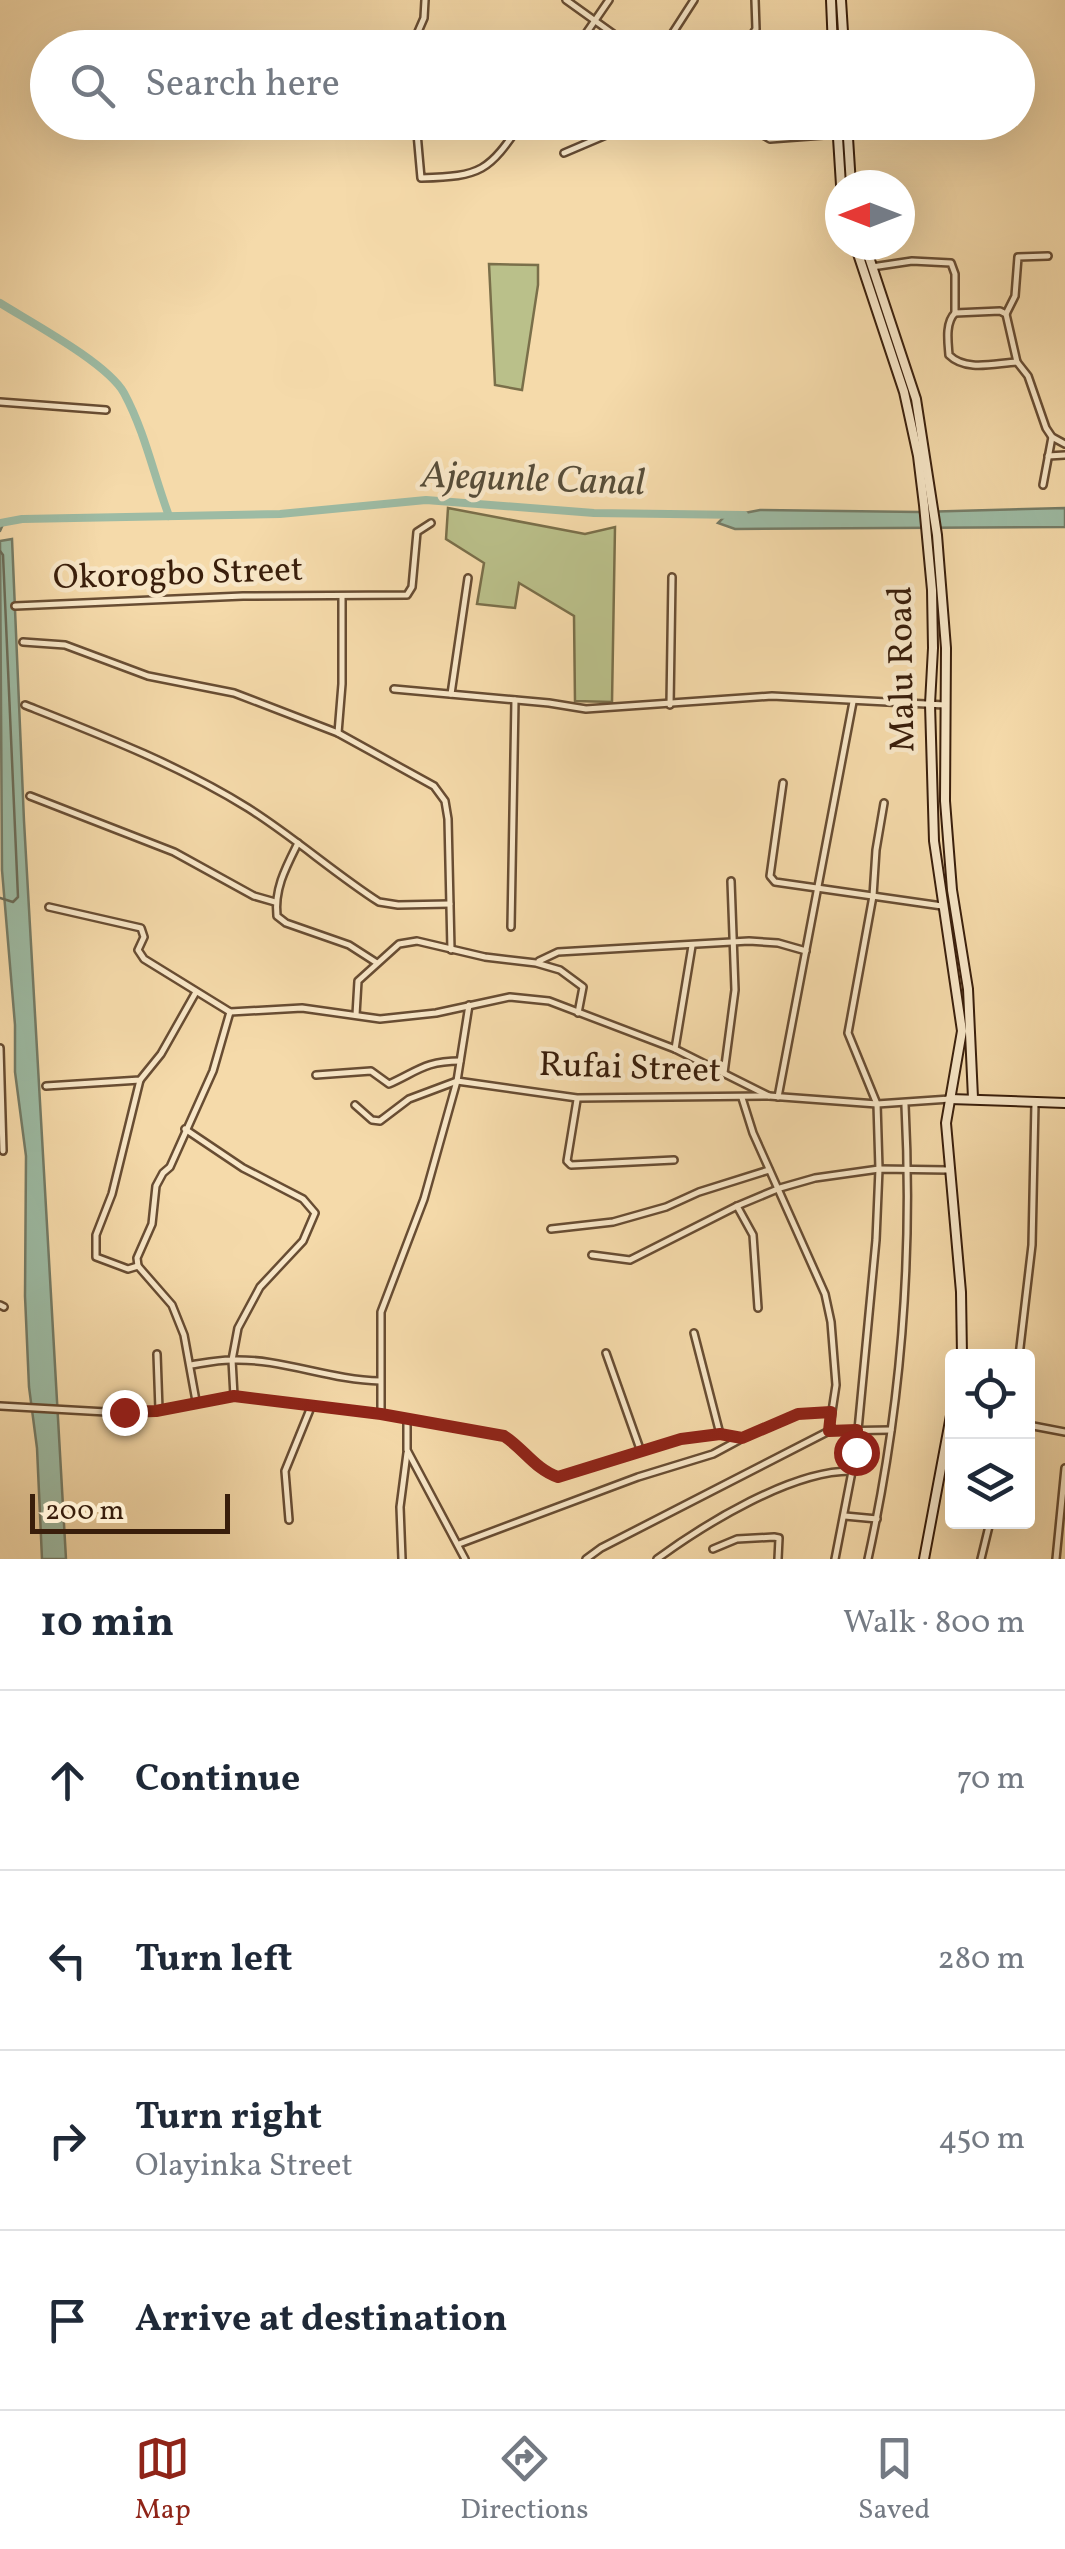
<!DOCTYPE html>
<html lang="en">
<head>
<meta charset="utf-8">
<style>
  :root { --surface:#fff; --page:#f6f6f7; --text:#1f2937; --muted:#747a83; --line:#e0e1e3; --accent:#8f2418 }
  body { margin:0; font-family:Vollkorn,serif; background:var(--page); color:var(--text) }
  .controls { position:absolute; right:30px; bottom:30px; display:grid; overflow:hidden; border-radius:10px; box-shadow:0 10px 40px #0002 }
  .controls button { width:90px; height:90px; display:grid; place-items:center; padding:0; border:0; border-bottom:2px solid var(--line); background:var(--surface); color:var(--text); font:50px sans-serif }
  .compass { position:absolute; left:825px; top:170px; width:90px; height:90px; border-radius:50%; background:var(--surface); box-shadow:0 10px 40px #0002; rotate:270deg }
  .scale { position:absolute; left:30px; bottom:25px; width:200px; box-sizing:border-box; padding-left:10px; border:5px solid #391e0b; border-top:0; font-size:28px; line-height:35px; white-space:nowrap; color:#391e0b; -webkit-text-stroke:8px #f8e7c8; paint-order:stroke }
  .stop { position:absolute; width:30px; height:30px; margin:-22px; border:8px solid #8f2418; border-radius:50%; background:#fff }
  .stop.end { background:#8f2418; border-color:#fff; box-shadow:0 2px 10px #0008 }
  .list { margin:0; padding:0; list-style:none }
  h2 { display:flex; justify-content:space-between; align-items:center; height:130px; margin:0; padding:0 40px; font-size:42px }
  h2 small { font-size:32px; font-weight:400; color:var(--muted) }
  .list li { display:grid; grid-template-columns:65px 1fr auto; gap:30px; align-items:center; box-sizing:border-box; height:180px; padding:0 40px; border-top:2px solid var(--line) }
  .list b { display:block; font-size:38px; white-space:nowrap }
  .list p { margin:0; font-size:32px; white-space:nowrap; color:var(--muted) }
  .list em { font-size:32px; font-style:normal; color:var(--muted) }
  .icon { flex:none; width:55px; height:55px; fill:none; stroke:currentColor; stroke-width:2; stroke-linecap:round; stroke-linejoin:round }
  .map { position:relative; flex:none; width:1065px; height:1559px; overflow:hidden }
  .search { position:absolute; background:var(--surface); box-shadow:0 10px 40px #0002; left:30px; right:30px; top:30px; height:110px; display:flex; align-items:center; gap:25px; box-sizing:border-box; padding:0 35px; border-radius:55px; color:var(--muted); font-size:38px }
  .sheet { height:850px; background:var(--surface) }
  nav { display:flex; justify-content:space-around; align-items:center; box-sizing:border-box; height:140px; border-top:2px solid var(--line); background:var(--surface); font-size:28px; color:var(--muted) }
  nav a { display:grid; justify-items:center; gap:5px }
  nav .on { color:var(--accent) }
  .map>svg:first-child { display:block }
</style>
</head>
<body>
<div class="map">
<svg width="1065" height="1559" viewBox="0 0 1065 1559">
  <rect width="100%" height="100%" fill="#f5daaa"/>
  <filter id="stains"><feTurbulence type="fractalNoise" baseFrequency=".002" numOctaves="4"/><feColorMatrix values="0 0 0 0 .2 0 0 0 0 .09 0 0 0 0 .02 0 0 0 .5 -.17"/></filter>
  <radialGradient id="worn" r=".72"><stop offset=".6" stop-color="#630" stop-opacity="0"/><stop offset="1" stop-color="#630" stop-opacity=".3"/></radialGradient>
  <g fill="#bac08a" stroke="#7a6f4a" stroke-width="2.5">
    <polygon points="489,264 538,265 538,285 522,390 495,385"/>
    <polygon points="448,508 585,534 615,527 612,702 575,701 574,616 519,583 515,608 477,604 484,563 446,539"/>
  </g>
  <g fill="#9dbba4" stroke="#757c67" stroke-width="2.5">
    <polygon points="1065,508 1065,527 735,529 718,523 724,517 760,510 919,512"/>
    <polygon points="12,539 24,821 66,1559 42,1559 37,1448 29,1387 25,1296 26,1156 15,1072 15,1025 2,870 0,541"/>
  </g>
  <g fill="none" stroke-linecap="round" stroke-linejoin="round">
    <polyline stroke="#6b6c58" stroke-width="2.5" points="0,551 3,555 18,897 13,902 0,898"/>
    <polyline stroke="#757c67" stroke-width="2.5" points="0,531 4,522"/>
    <g stroke="#9dbba4" stroke-width="8">
      <path d="M0 303C32 323 107 363 124 393 145 432 154 476 169 516"/>
      <polyline points="0,523 22,519 280,514 426,500 594,513 744,515"/>
    </g>
    <defs>
      <g id="street">
        <polyline points="566,0 633,48"/>
        <polyline points="411,48 424,18 425,0"/>
        <polyline points="576,48 609,0"/>
        <polyline points="663,48 694,0"/>
        <polyline points="743,48 756,29 755,0"/>
        <path d="M416 122 421 178C482 176 488 172 522 122"/>
        <polyline points="741,122 770,139 837,134 848,137"/>
        <polyline points="564,153 611,133 620,122"/>
        <polyline points="872,267 912,261 951,263 955,274 955,313 1000,311 1006,314 1017,362 1028,376 1046,428 1052,437 1065,444"/>
        <path d="M955 313C945 323 948 342 949 355 966 372 995 363 1017 362"/>
        <polyline points="1006,314 1015,296 1018,257 1048,256"/>
        <polyline points="0,402 106,410"/>
        <polyline points="1048,456 1065,455"/>
        <polyline points="1043,485 1052,437"/>
        <polyline points="15,606 243,596 407,595 412,587 417,532 431,523"/>
        <polyline points="23,642 65,645 148,676 234,693 338,733 434,786 445,801 448,819 451,950"/>
        <polyline points="394,689 549,703 586,709 772,696 945,705"/>
        <polyline points="451,694 468,578"/>
        <path d="M25 705C101 735 179 765 248 808 294 837 334 873 379 902L398 905 450 904"/>
        <polyline points="670,705 672,577"/>
        <polyline points="338,733 342,684 342,596"/>
        <polyline points="783,783 770,876 775,882 942,906"/>
        <polyline points="30,796 174,852 254,896 275,902"/>
        <path d="M298 843C286 867 274 889 277 916L286 923 349 945 377 963"/>
        <polyline points="49,907 141,928 144,937 138,950 144,959 230,1012 302,1008 380,1019 436,1013 510,997 549,1001 675,1049 769,1096"/>
        <polyline points="511,927 515,700"/>
        <polyline points="539,961 558,952 749,941 778,943 806,951"/>
        <polyline points="356,1015 358,981 399,944 417,941 485,957 536,963 560,970 583,987 578,1013"/>
        <polyline points="0,1048 3,1151"/>
        <polyline points="675,1049 692,946"/>
        <polyline points="724,1073 735,990 731,881"/>
        <path d="M316 1075 371 1071 389 1084C418 1071 425 1061 460 1061"/>
        <polyline points="140,1080 112,1194 96,1235 96,1257 128,1269 138,1266 172,1305 184,1335 196,1401"/>
        <polyline points="46,1086 140,1080 161,1054 196,992"/>
        <polyline points="778,1097 853,702"/>
        <polyline points="742,1098 753,1133 825,1294 831,1322 836,1385 829,1431"/>
        <polyline points="577,1100 567,1161 571,1165 674,1160"/>
        <polyline points="355,1105 372,1120 380,1121 409,1099 457,1081 577,1098 769,1096 877,1104 950,1099"/>
        <polyline points="185,1129 243,1168 303,1199 315,1213 303,1241 260,1287 238,1328 232,1360 234,1396"/>
        <polyline points="737,1206 753,1235 758,1308"/>
        <polyline points="551,1229 613,1222 666,1207 699,1192 769,1170"/>
        <polyline points="592,1255 630,1260 737,1206 780,1188 815,1178 879,1169 948,1170"/>
        <polyline points="138,1266 137,1258 152,1224 156,1186 163,1173 170,1167 213,1071 230,1012"/>
        <polyline points="0,1305 4,1307"/>
        <polyline points="694,1333 720,1434"/>
        <polyline points="606,1353 640,1449"/>
        <polyline points="157,1354 159,1410"/>
        <polyline points="1019,1356 1032,1245 1035,1103"/>
        <path d="M191 1365C204 1363 218 1360 231 1360 281 1358 329 1380 380 1381"/>
        <path d="M0 1406 124 1413 156 1411 234 1396 381 1414 504 1436C523 1448 536 1470 558 1477L681 1439 720 1434 742 1438 798 1414 831 1412"/>
        <polyline points="381,1413 381,1312 424,1199 457,1081 469,1005"/>
        <polyline points="407,1421 407,1450 465,1559"/>
        <polyline points="1028,1425 1065,1432"/>
        <polyline points="845,1516 877,1519"/>
        <polyline points="289,1520 285,1471 311,1407"/>
        <polyline points="459,1544 638,1477 713,1454 739,1440"/>
        <polyline points="713,1549 737,1539 774,1537 779,1538 778,1559"/>
        <polyline points="402,1559 400,1507 407,1453"/>
        <polyline points="586,1559 601,1548 829,1431 891,1430"/>
        <path d="M657 1559C705 1524 792 1470 852 1471"/>
        <polyline points="835,1559 856,1451 876,1240 879,1169 877,1104 848,1033 873,896 876,850 884,803"/>
        <path d="M868 1559C901 1409 913 1258 905 1105"/>
        <polyline points="981,1559 990,1522"/>
        <polyline points="1056,1559 1065,1468"/>
      </g>
      <g id="secondary">
        <polyline points="831,0 833,48"/>
        <polyline points="841,0 844,48"/>
        <polyline points="837,122 841,185"/>
        <polyline points="847,122 851,185"/>
        <polyline points="855,245 904,392 918,456 924,505 932,590 933,648 930,704 934,841 962,1031 946,1123 961,1292 962,1356"/>
        <polyline points="865,245 916,399 937,535 946,648 945,801 952,890 968,989 973,1098"/>
        <polyline points="950,1099 1065,1103"/>
        <polyline points="924,1559 952,1410"/>
      </g>
    </defs>
    <use href="#street" stroke="#684d33" stroke-width="10"/>
    <use href="#secondary" stroke="#391e0b" stroke-width="12"/>
    <use href="#street" stroke="#f8e7c8" stroke-width="5"/>
    <use href="#secondary" stroke="#f8e7c8" stroke-width="8"/>
  </g>
  <g fill="none" stroke-linecap="round" stroke-linejoin="round">
    <path stroke="#8f2418" stroke-width="12" d="M124 1412 156 1411 234 1396 381 1414 504 1436C523 1448 536 1470 558 1477L681 1439 720 1434 742 1438 798 1414 831 1412 829 1431 857 1430 856 1452"/>
  </g>
  <g text-anchor="middle" dominant-baseline="central" stroke-width="9" stroke-linejoin="round" paint-order="stroke">
    <g font-size="35" fill="#391e0b" stroke="#f8e7c8">
      <text transform="translate(178 575) rotate(-2)">Okorogbo Street</text>
      <text transform="translate(903 669) rotate(-91)">Malu Road</text>
      <text transform="translate(630 1069) rotate(2)">Rufai Street</text>
    </g>
    <g font-size="38" font-style="italic" fill="#574d39" stroke="#f8e7c8">
      <text transform="translate(533 481) rotate(2)">Ajegunle Canal</text>
    </g>
  </g>
  <rect width="100%" height="100%" filter="url(#stains)"/>
  <rect width="100%" height="100%" fill="url(#worn)"/>
</svg>
<div class="controls">
<button><svg class="icon" aria-label="locate" viewBox="0 0 24 24"><circle cx="12" cy="12" r="6"/><path d="M12 2v4M12 18v4M2 12h4M18 12h4"/></svg></button>
<button><svg class="icon" aria-label="layers" viewBox="0 0 24 24"><path d="M12 4l9 5-9 5-9-5zM3 14l9 5 9-5"/></svg></button>
</div>
<svg class="compass" viewBox="-18 -18 36 36"><path d="M0-13l5 13h-10z" fill="#e53935"/><path d="M0 13l5-13h-10z" fill="#747a83"/></svg>
<div class="scale">200 m</div>
<div class="stop" style="left:856px;top:1452px"></div>
<div class="stop end" style="left:124px;top:1412px"></div>
<div class="search"><svg class="icon" aria-label="search" viewBox="0 0 24 24"><circle cx="10" cy="10" r="6"/><path d="M15 15l6 6"/></svg>Search here</div>
</div>
<section class="sheet">
<h2>10 min<small>Walk · 800 m</small></h2>
<ul class="list">
<li><svg class="icon" aria-label="ahead" viewBox="0 0 24 24"><path d="M12 20V5M6 11l6-6 6 6"/></svg><div><b>Continue</b></div><em>70 m</em></li>
<li><svg class="icon" aria-label="left" viewBox="0 0 24 24"><path d="M17 20v-9H6M10 6l-5 5 5 5"/></svg><div><b>Turn left</b></div><em>280 m</em></li>
<li><svg class="icon" aria-label="right" viewBox="0 0 24 24"><path d="M7 20v-9h11M14 6l5 5-5 5"/></svg><div><b>Turn right</b><p>Olayinka Street</p></div><em>450 m</em></li>
<li><svg class="icon" aria-label="arrive" viewBox="0 0 24 24"><path d="M6 21V4h12l-3 4 3 4H6"/></svg><div><b>Arrive at destination</b></div></li>
</ul>
</section>
<nav>
<a class="on"><svg class="icon" aria-label="map" viewBox="0 0 24 24"><path d="M3 6l6-2 6 2 6-2v14l-6 2-6-2-6 2zM9 4v14M15 6v14"/></svg>Map</a>
<a><svg class="icon" aria-label="directions" viewBox="0 0 24 24"><path d="M12 3l9 9-9 9-9-9zM9 14v-3h6M13 9l2 2-2 2"/></svg>Directions</a>
<a><svg class="icon" aria-label="saved" viewBox="0 0 24 24"><path d="M7 4h10v16l-5-4-5 4z"/></svg>Saved</a>
</nav>
</body>
</html>
